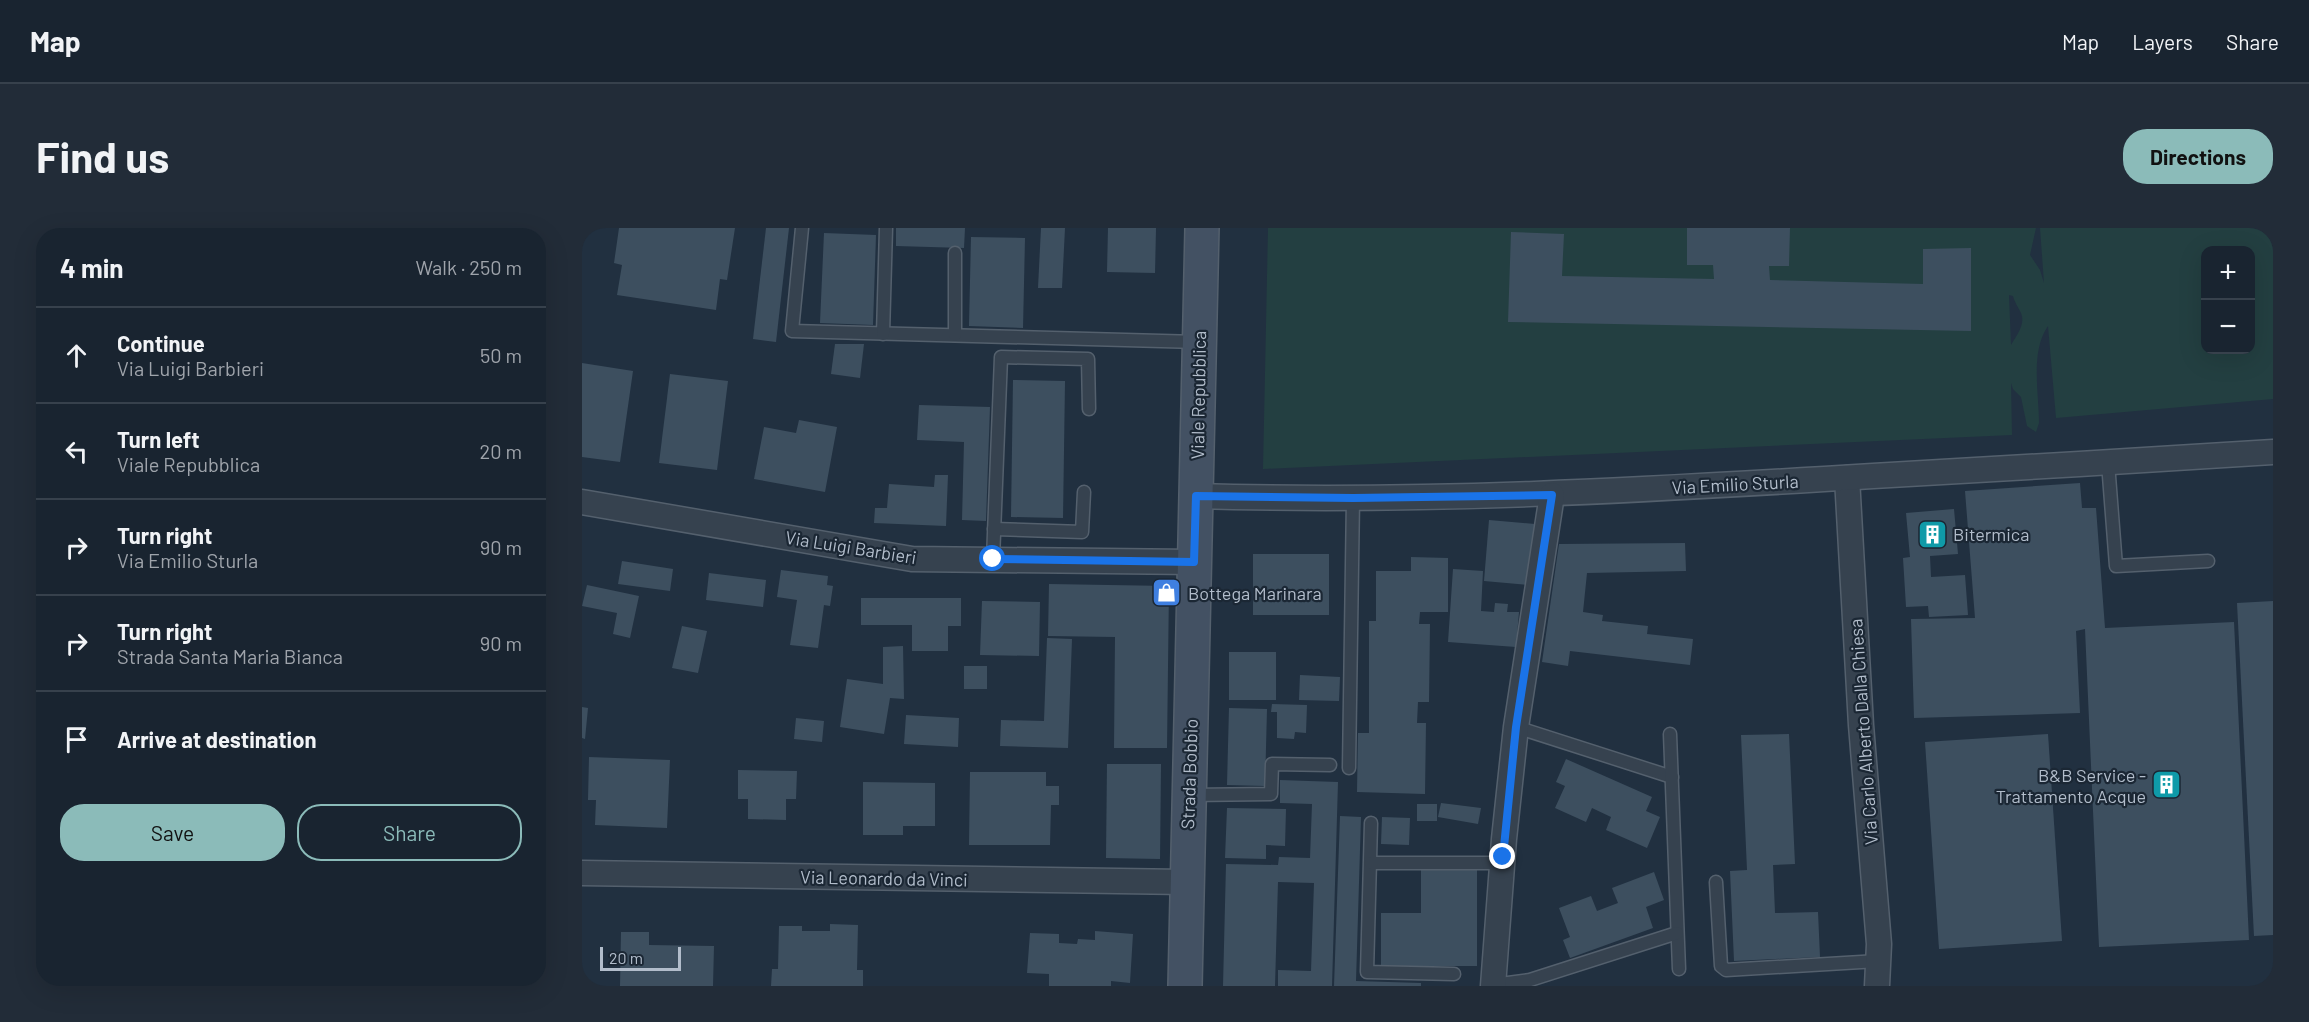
<!DOCTYPE html>
<html lang="en">
<head>
<meta charset="utf-8">
<style>
  :root { --surface:#192430; --page:#222c38; --text:#f1f3f6; --muted:#9fa4ab; --line:#37414c; --accent:#8bbbb9 }
  body { margin:0; font-family:Barlow,sans-serif; background:var(--page); color:var(--text) }
  .controls { position:absolute; right:18px; top:18px; display:grid; overflow:hidden; border-radius:12px; box-shadow:0 6px 24px #0002 }
  .controls button { width:54px; height:54px; display:grid; place-items:center; padding:0; border:0; border-bottom:2px solid var(--line); background:var(--surface); color:var(--text); font:30px sans-serif }
  .scale { position:absolute; left:18px; bottom:15px; width:81px; box-sizing:border-box; padding-left:6px; border:3px solid #b2bdcb; border-top:0; font-size:16px; line-height:21px; white-space:nowrap; color:#b2bdcb; -webkit-text-stroke:4px #1b2734; paint-order:stroke }
  .stop { position:absolute; width:18px; height:18px; margin:-14px; border:4px solid #1a73e8; border-radius:50%; background:#fff }
  .stop.end { background:#1a73e8; border-color:#fff; box-shadow:0 2px 6px #0008 }
  .list { margin:0; padding:0; list-style:none }
  h2 { display:flex; justify-content:space-between; align-items:center; height:78px; margin:0; padding:0 24px; font-size:26px }
  h2 small { font-size:20px; font-weight:400; color:var(--muted) }
  .list li { display:grid; grid-template-columns:39px 1fr auto; gap:18px; align-items:center; box-sizing:border-box; height:96px; padding:0 24px; border-top:2px solid var(--line) }
  .list b { display:block; font-size:22px; white-space:nowrap }
  .list p { margin:0; font-size:20px; white-space:nowrap; color:var(--muted) }
  .list em { font-size:20px; font-style:normal; color:var(--muted) }
  .actions { display:flex; gap:12px; padding:18px 24px }
  .actions a { flex:1; padding:14px 0; border:2px solid var(--accent); border-radius:24px; text-align:center; font-size:21px; color:var(--accent) }
  .actions .main { background:var(--accent); color:#111 }
  .icon { flex:none; width:33px; height:33px; fill:none; stroke:currentColor; stroke-width:2; stroke-linecap:round; stroke-linejoin:round }
  .map { position:relative; flex:none; width:1691px; height:758px; overflow:hidden; border-radius:24px }
  header { display:flex; align-items:center; gap:36px; box-sizing:border-box; height:84px; padding:0 30px; background:var(--surface); border-bottom:2px solid var(--line) }
  header strong { font-size:28px }
  nav { display:flex; gap:33px; margin-inline-start:auto; font-size:21px }
  .intro { display:flex; align-items:center; justify-content:space-between; box-sizing:border-box; height:144px; padding:0 36px }
  h1 { margin:0; font-size:42px }
  .button { padding:15px 27px; border-radius:24px; background:var(--accent); color:#111; font-size:21px; font-weight:700 }
  main { display:flex; gap:36px; padding:0 36px }
  aside { flex:1; background:var(--surface); border-radius:24px; box-shadow:0 6px 24px #0002 }
  .map>svg:first-child { display:block }
</style>
</head>
<body>
<header>
<strong>Map</strong>
<nav><a>Map</a><a>Layers</a><a>Share</a></nav>
</header>
<div class="intro"><h1>Find us</h1><a class="button">Directions</a></div>
<main>
<aside>
<h2>4 min<small>Walk · 250 m</small></h2>
<ul class="list">
<li><svg class="icon" aria-label="ahead" viewBox="0 0 24 24"><path d="M12 20V5M6 11l6-6 6 6"/></svg><div><b>Continue</b><p>Via Luigi Barbieri</p></div><em>50 m</em></li>
<li><svg class="icon" aria-label="left" viewBox="0 0 24 24"><path d="M17 20v-9H6M10 6l-5 5 5 5"/></svg><div><b>Turn left</b><p>Viale Repubblica</p></div><em>20 m</em></li>
<li><svg class="icon" aria-label="right" viewBox="0 0 24 24"><path d="M7 20v-9h11M14 6l5 5-5 5"/></svg><div><b>Turn right</b><p>Via Emilio Sturla</p></div><em>90 m</em></li>
<li><svg class="icon" aria-label="right" viewBox="0 0 24 24"><path d="M7 20v-9h11M14 6l5 5-5 5"/></svg><div><b>Turn right</b><p>Strada Santa Maria Bianca</p></div><em>90 m</em></li>
<li><svg class="icon" aria-label="arrive" viewBox="0 0 24 24"><path d="M6 21V4h12l-3 4 3 4H6"/></svg><div><b>Arrive at destination</b></div></li>
</ul>
<div class="actions"><a class="main">Save</a><a>Share</a></div>
</aside>
<div class="map">
<svg width="1691" height="758" viewBox="0 0 1691 758">
  <rect width="100%" height="100%" fill="#213040"/>
  <path fill="#233f41" fill-rule="evenodd" d="M686 0H1454L1448 27 1458 42 1462 55 1458 0H1691V171L1474 190 1466 98C1448 123 1457 166 1457 195L1454 204 1445 198 1439 169 1431 161 1429 155 1430 207 681 241ZM1624 22H1668V122H1624ZM1427 67 1431 68C1433 75 1436 79 1439 85 1444 96 1434 108 1429 117Z"/>
  <g fill="#3d4f5f">
    <polygon points="37,0 153,0 145,52 138,51 134,82 35,67 40,37 32,35"/>
    <polygon points="184,0 207,0 194,114 171,111"/>
    <polygon points="314,0 383,0 382,20 314,18"/>
    <polygon points="459,0 483,0 480,60 456,60"/>
    <polygon points="526,0 574,0 573,45 525,44"/>
    <polygon points="1105,0 1208,0 1207,38 1187,38 1188,52 1341,56 1341,21 1389,20 1389,103 926,94 929,4 982,6 980,48 1132,51 1131,37 1105,37"/>
    <polygon points="242,5 294,7 291,97 238,95"/>
    <polygon points="389,9 443,10 441,100 387,98"/>
    <polygon points="253,116 282,116 278,150 249,146"/>
    <polygon points="0,135 51,143 38,234 0,229"/>
    <polygon points="88,146 146,153 135,242 77,235"/>
    <polygon points="431,152 483,153 481,290 429,289"/>
    <polygon points="337,177 408,179 404,293 380,292 382,214 335,212"/>
    <polygon points="217,192 255,199 243,264 172,251 182,199 214,205"/>
    <polygon points="353,247 366,247 364,298 292,295 293,280 305,280 307,256 352,259"/>
    <polygon points="1498,255 1500,280 1514,280 1523,400 1652,394 1667,712 1517,719 1503,401 1494,403 1498,485 1332,490 1329,391 1393,390 1383,263"/>
    <polygon points="1372,281 1376,326 1348,328 1349,349 1383,347 1386,387 1347,389 1346,378 1324,379 1321,330 1328,329 1324,285"/>
    <polygon points="907,292 953,296 948,357 902,353"/>
    <polygon points="1103,315 1104,343 1005,345 1001,384 1021,387 1020,393 1066,398 1065,406 1111,411 1108,437 988,423 986,438 960,434 977,316"/>
    <rect x="671" y="326" width="76" height="61"/>
    <polygon points="829,329 866,330 866,384 838,384 837,396 848,396 847,474 836,474 835,495 844,495 843,566 775,564 776,505 787,505 787,393 794,393 794,343 829,343"/>
    <polygon points="40,333 91,341 88,363 36,356"/>
    <polygon points="871,341 901,343 899,383 912,384 913,375 926,376 925,384 937,384 934,419 866,414"/>
    <polygon points="199,342 246,348 245,357 251,358 248,378 242,377 236,420 208,417 215,372 195,369"/>
    <polygon points="127,345 184,352 181,379 124,372"/>
    <polygon points="467,356 587,358 585,520 532,520 533,409 466,408"/>
    <polygon points="5,357 57,368 48,410 31,406 35,385 0,378"/>
    <polygon points="279,370 379,370 379,398 366,398 366,423 330,423 330,397 279,397"/>
    <polygon points="400,373 458,374 457,428 398,427"/>
    <polygon points="1691,373 1691,707 1672,708 1655,375"/>
    <polygon points="100,398 125,403 116,445 90,440"/>
    <polygon points="465,410 490,411 486,520 418,518 419,492 462,493"/>
    <polygon points="321,418 322,471 308,470 302,506 258,499 265,451 301,456 301,419"/>
    <rect x="647" y="424" width="47" height="48"/>
    <rect x="382" y="438" width="23" height="23"/>
    <polygon points="718,447 758,449 757,473 717,472"/>
    <polygon points="690,476 725,477 724,505 713,504 712,511 695,510 695,484 689,484"/>
    <polygon points="0,479 6,480 3,511 0,510"/>
    <polygon points="647,480 685,481 683,558 645,557"/>
    <polygon points="324,487 377,490 376,519 322,516"/>
    <polygon points="214,490 242,493 240,514 212,511"/>
    <polygon points="1207,506 1213,636 1191,637 1193,685 1236,684 1238,729 1152,733 1148,643 1165,642 1159,507"/>
    <polygon points="1466,506 1480,713 1357,721 1343,514"/>
    <polygon points="7,529 88,532 85,600 13,597 14,572 6,572"/>
    <polygon points="984,531 1070,569 1064,583 1078,589 1065,620 1024,602 1029,589 1010,580 1004,594 973,580 983,558 974,554"/>
    <polygon points="525,536 579,536 578,631 524,630"/>
    <polygon points="156,542 215,543 214,571 204,571 204,592 166,591 166,571 156,571"/>
    <polygon points="388,544 464,544 464,558 477,558 477,577 469,577 468,617 387,617"/>
    <polygon points="698,552 756,554 750,758 696,758 696,742 729,743 732,655 696,654 693,758 641,758 644,636 696,637 697,629 728,630 730,576 698,575"/>
    <polygon points="281,554 353,555 353,598 321,598 321,607 281,607"/>
    <polygon points="859,575 899,580 896,596 856,589"/>
    <rect x="835" y="576" width="20" height="17"/>
    <polygon points="645,580 704,581 703,618 684,617 684,631 643,630"/>
    <polygon points="758,588 779,589 774,753 839,755 839,758 752,758"/>
    <polygon points="800,589 828,590 827,617 799,616"/>
    <polygon points="839,640 895,640 895,738 799,738 799,685 839,685"/>
    <polygon points="1072,644 1082,672 1064,679 1071,700 988,730 981,712 988,709 977,680 1009,668 1015,683 1036,675 1030,660"/>
    <polygon points="248,696 276,697 275,742 281,742 281,758 189,758 190,741 196,741 197,698 220,698 220,703 248,703"/>
    <polygon points="513,703 551,706 548,755 529,753 529,758 467,758 467,746 445,745 448,705 477,706 477,715 495,716 496,711 513,712"/>
    <polygon points="39,704 67,704 67,717 132,718 131,758 38,758"/>
  </g>
  <g fill="none" stroke-linecap="round" stroke-linejoin="round">
    <defs>
      <g id="service">
        <polyline points="220,0 210,103 616,114"/>
        <polyline points="301,106 304,0"/>
        <polyline points="373,107 373,25"/>
        <polyline points="1526,235 1534,338 1626,333"/>
        <polyline points="412,301 500,304 502,264"/>
        <polyline points="411,331 419,129 506,131 507,181"/>
        <polyline points="934,499 1090,549"/>
        <polyline points="1088,506 1097,741"/>
        <polyline points="767,540 771,270"/>
        <polyline points="608,567 689,566 690,536 748,537"/>
        <polyline points="789,595 785,744 872,746"/>
        <polyline points="789,635 920,635"/>
        <polyline points="1134,654 1139,738 1144,742 1296,733"/>
        <polyline points="911,757 948,752 1095,705"/>
      </g>
      <g id="minor">
        <polyline points="1265,250 1279,497 1297,716 1295,758"/>
        <path d="M614 268C840 275 1065 262 1291 248 1424 240 1558 233 1691 224"/>
        <polyline points="0,274 330,331 612,334"/>
        <polyline points="0,645 604,654"/>
        <polyline points="911,758 922,611 934,499 970,267"/>
      </g>
      <polyline id="secondary" points="603,758 620,0"/>
    </defs>
    <use href="#service" stroke="#54606d" stroke-width="15"/>
    <use href="#minor" stroke="#54606d" stroke-width="27"/>
    <use href="#secondary" stroke="#54606d" stroke-width="36"/>
    <use href="#service" stroke="#36424f" stroke-width="12"/>
    <use href="#minor" stroke="#36424f" stroke-width="24"/>
    <use href="#secondary" stroke="#435163" stroke-width="33"/>
  </g>
  <g fill="none" stroke-linecap="round" stroke-linejoin="round">
    <polyline stroke="#1a73e8" stroke-width="8" points="411,331 612,334 614,268 771,270 970,267 934,499 921,629"/>
  </g>
  <defs>
    <symbol id="building-square" viewBox="-11 -11 22 22"><rect x="-9" y="-9" width="18" height="18" rx="4" fill="#0f9aa8" stroke="#1b2734"/><path d="M-4-6H4V6H1V3H-1V6H-4ZM-2.5-4.3h1.7v1.8h-1.7ZM.8-4.3h1.7v1.8H.8ZM-2.5-1h1.7V.8h-1.7ZM.8-1h1.7V.8H.8Z" fill="#fff"/></symbol>
    <symbol id="shop-square" viewBox="-11 -11 22 22"><rect x="-9" y="-9" width="18" height="18" rx="4" fill="#3f7fe0" stroke="#1b2734"/><path d="M-5-2.5h2.3a2.7 3.5 0 0 1 5.4 0H5L5.5 6h-11ZM-1.5-2.5h3a1.5 2.3 0 0 0-3 0Z" fill="#fff"/></symbol>
  </defs>
  <g fill-rule="evenodd">
    <use href="#building-square" x="1334" y="290" width="33" height="33"/>
    <use href="#shop-square" x="568" y="348" width="33" height="33"/>
    <use href="#building-square" x="1568" y="540" width="33" height="33"/>
  </g>
  <g text-anchor="middle" dominant-baseline="central" stroke-width="4.5" stroke-linejoin="round" paint-order="stroke">
    <g font-size="18" fill="#b2bdcb" stroke="#1b2734">
      <text transform="translate(616 167) rotate(-89)">Viale Repubblica</text>
      <text transform="translate(1153 256) rotate(-3)">Via Emilio Sturla</text>
      <text transform="translate(269 319) rotate(9)">Via Luigi Barbieri</text>
      <text transform="translate(1281 504) rotate(-94)">Via Carlo Alberto Dalla Chiesa</text>
      <text transform="translate(607 546) rotate(-88)">Strada Bobbio</text>
      <text transform="translate(302 650) rotate(1)">Via Leonardo da Vinci</text>
    </g>
    <g font-size="18" fill="#b2bdcb" stroke="#1b2734" text-anchor="start">
      <text x="1371" y="306">Bitermica</text>
      <text x="606" y="365">Bottega Marinara</text>
      <text x="1564" y="547" text-anchor="end">B&amp;B Service -<tspan x="1564" dy="21">Trattamento Acque</tspan></text>
    </g>
  </g>
</svg>
<div class="controls">
<button>+</button>
<button>−</button>
</div>
<div class="scale">20 m</div>
<div class="stop" style="left:411px;top:331px"></div>
<div class="stop end" style="left:921px;top:629px"></div>
</div>
</main>
</body>
</html>
